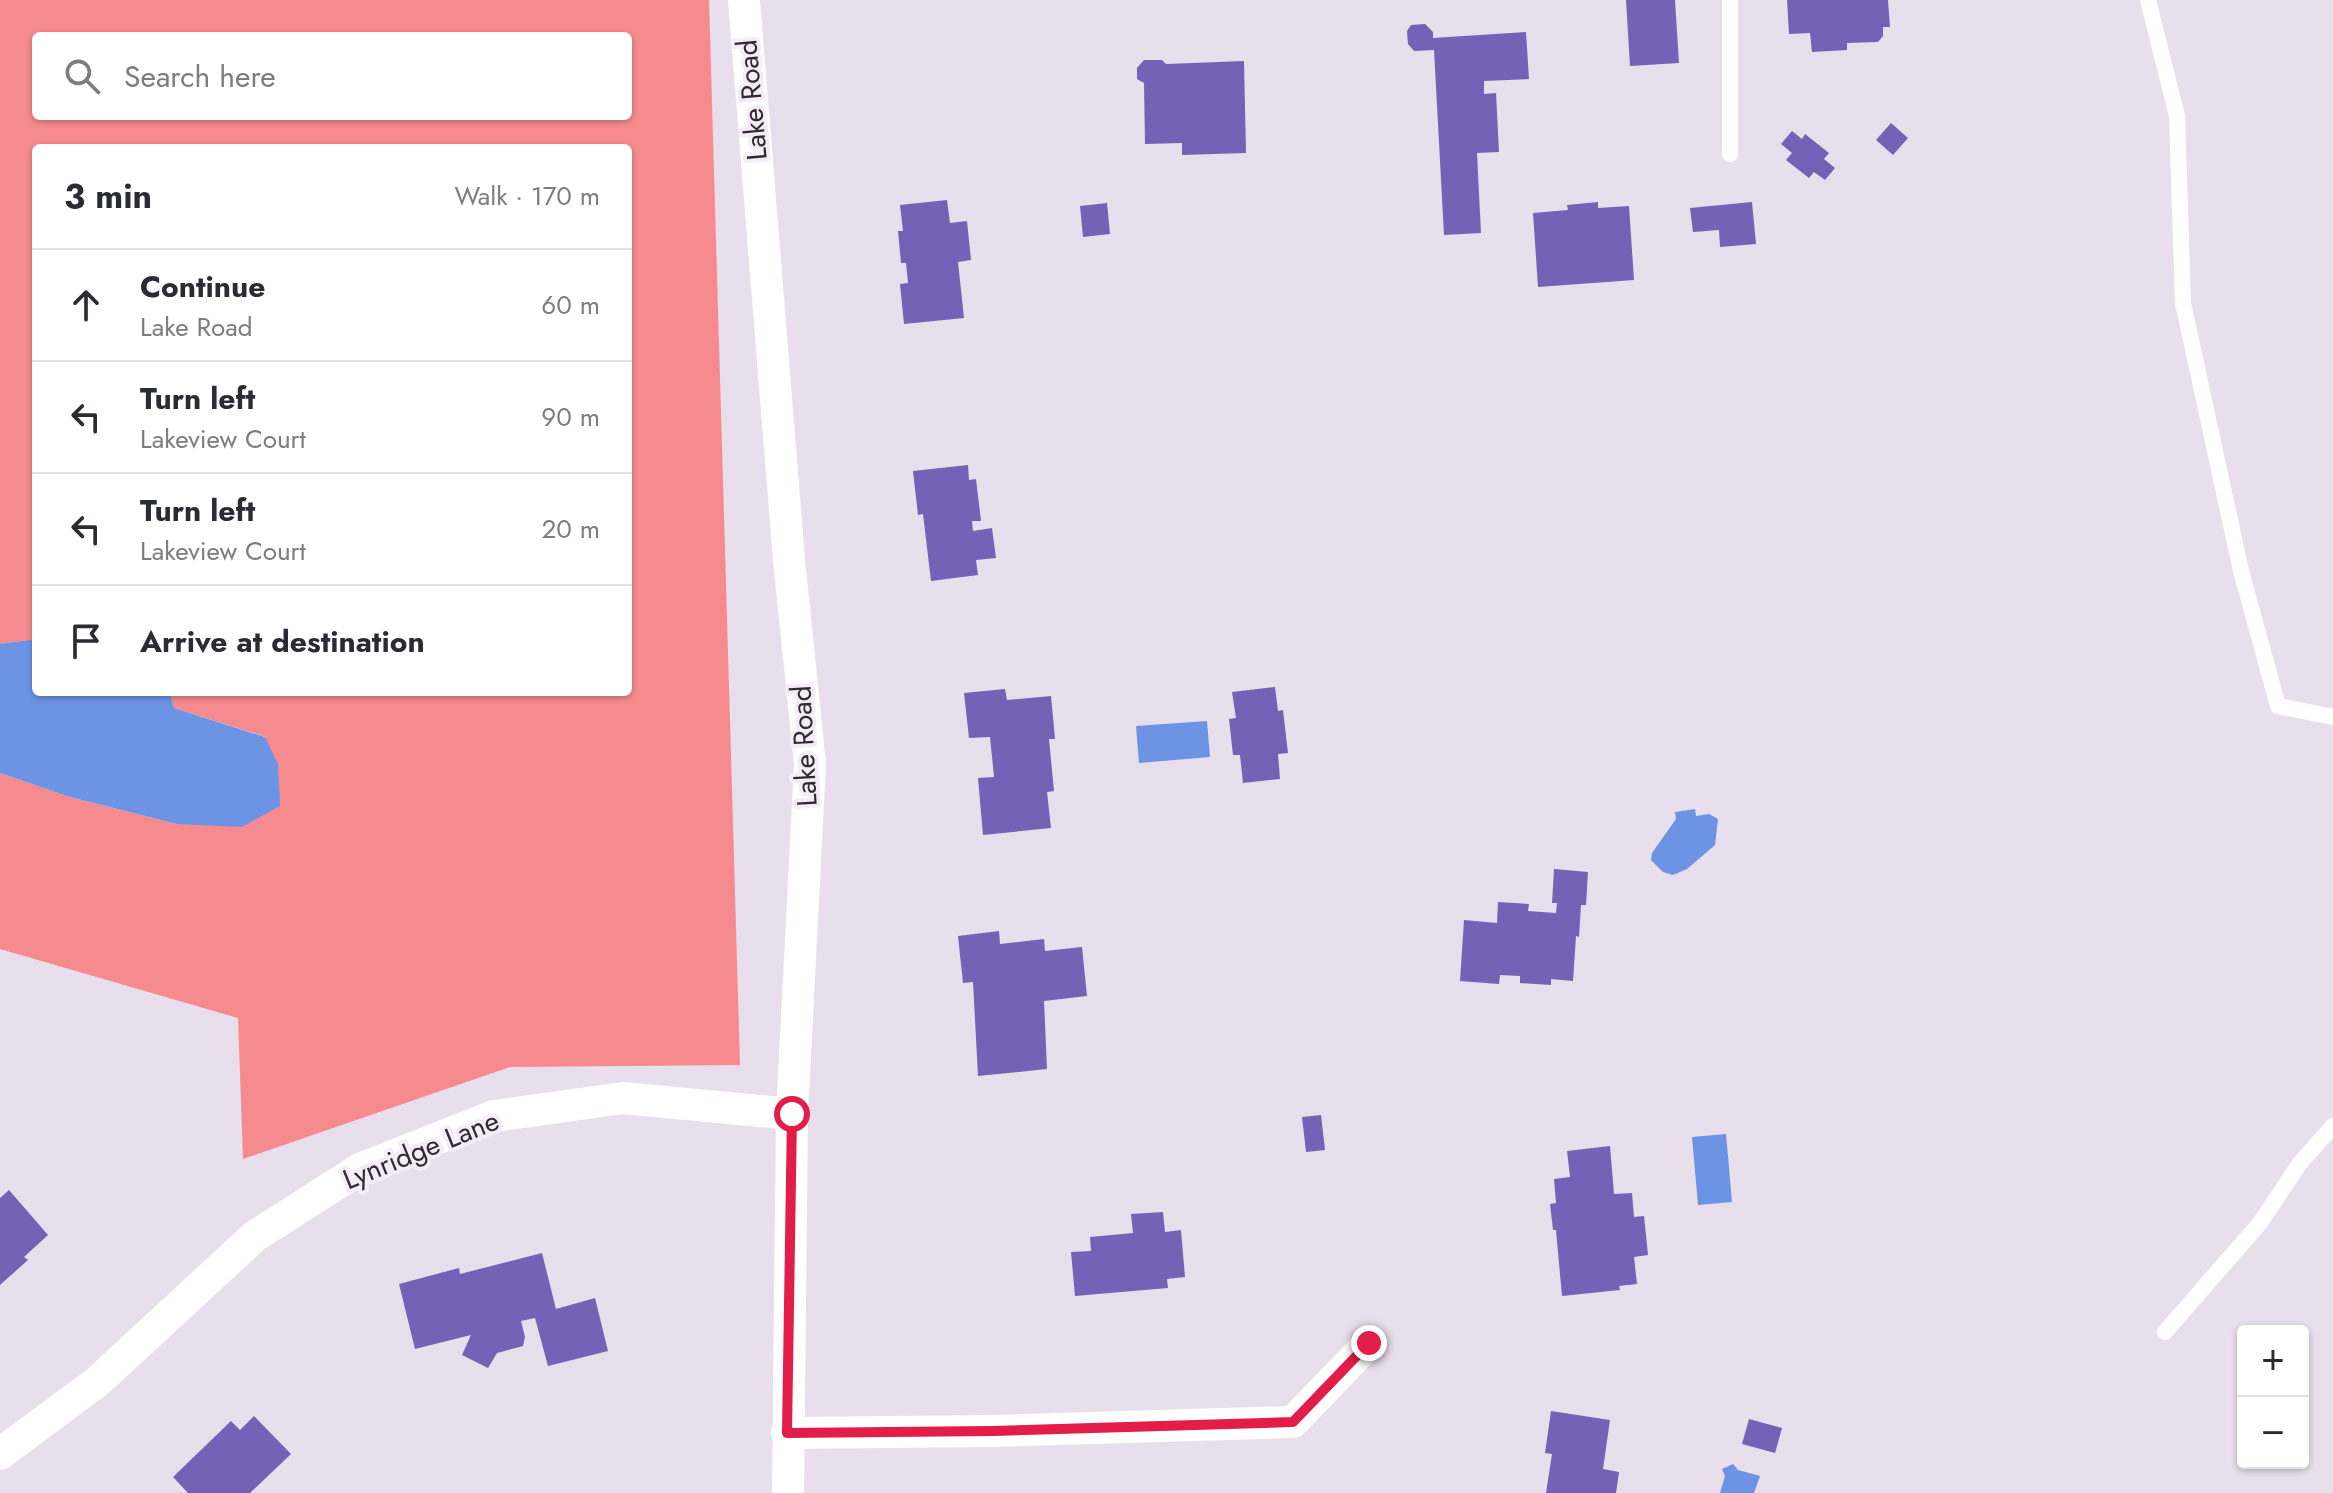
<!DOCTYPE html>
<html lang="en">
<head>
<meta charset="utf-8">
<style>
  :root { --surface:#fff; --page:#f2f2f3; --text:#2b2b33; --muted:#7c7c81; --line:#e1e1e2 }
  body { margin:0; font-family:Jost,sans-serif; background:var(--page); color:var(--text) }
  .controls { position:absolute; right:24px; bottom:24px; display:grid; overflow:hidden; border-radius:8px; box-shadow:0 2px 6px #0004 }
  .controls button { width:72px; height:72px; display:grid; place-items:center; padding:0; border:0; border-bottom:2px solid var(--line); background:var(--surface); color:var(--text); font:40px sans-serif }
  .stop { position:absolute; width:24px; height:24px; margin:-18px; border:6px solid #e11d48; border-radius:50%; background:#fff }
  .stop.end { background:#e11d48; border-color:#fff; box-shadow:0 2px 8px #0008 }
  .list { margin:0; padding:0; list-style:none }
  h2 { display:flex; justify-content:space-between; align-items:center; height:104px; margin:0; padding:0 32px; font-size:34px }
  h2 small { font-size:26px; font-weight:400; color:var(--muted) }
  .list li { display:grid; grid-template-columns:52px 1fr auto; gap:24px; align-items:center; box-sizing:border-box; height:112px; padding:0 32px; border-top:2px solid var(--line) }
  .list b { display:block; font-size:30px; white-space:nowrap }
  .list p { margin:0; font-size:26px; white-space:nowrap; color:var(--muted) }
  .list em { font-size:26px; font-style:normal; color:var(--muted) }
  .icon { flex:none; width:44px; height:44px; fill:none; stroke:currentColor; stroke-width:2; stroke-linecap:round; stroke-linejoin:round }
  .map { position:relative; flex:none; width:2333px; height:1493px; overflow:hidden }
  .search { position:absolute; background:var(--surface); box-shadow:0 2px 6px #0004; left:32px; top:32px; width:600px; height:88px; display:flex; align-items:center; gap:20px; box-sizing:border-box; padding:0 28px; border-radius:8px; color:var(--muted); font-size:30px }
  .panel { position:absolute; background:var(--surface); box-shadow:0 2px 6px #0004; left:32px; top:144px; width:600px; height:552px; border-radius:8px }
  .map>svg:first-child { display:block }
</style>
</head>
<body>
<div class="map">
<svg width="2333" height="1493" viewBox="0 0 2333 1493">
  <rect width="100%" height="100%" fill="#e9deeb"/>
  <path fill="#f58b8f" fill-rule="evenodd" d="M0 0H709L740 1065 510 1067 243 1159 238 1018 0 949V773L70 797 177 824 266 737 174 708 170 692H628V148H36V639L0 644ZM36 36H628V116H36Z"/>
  <g fill="#6d93e5">
    <polygon points="36,639 36,692 170,692 174,708 265,737 278,764 280,806 242,827 177,824 70,797 0,773 0,644"/>
    <polygon points="1207,721 1210,757 1139,763 1136,726"/>
    <polygon points="1695,809 1696,816 1709,814 1718,819 1715,845 1687,869 1673,875 1663,872 1651,860 1652,853 1676,819 1675,812"/>
    <polygon points="1726,1134 1732,1202 1698,1205 1692,1137"/>
    <polygon points="1733,1464 1738,1470 1760,1476 1754,1493 1720,1493 1725,1476 1722,1469"/>
  </g>
  <g fill="#7561b5">
    <polygon points="1626,0 1675,0 1679,63 1630,66"/>
    <polygon points="1787,0 1888,0 1890,27 1883,27 1883,36 1878,42 1847,43 1847,50 1812,52 1810,33 1789,34"/>
    <polygon points="1425,24 1433,32 1433,38 1526,32 1529,79 1484,81 1484,94 1496,93 1499,152 1477,153 1481,233 1444,235 1434,50 1414,51 1408,44 1407,31 1411,25"/>
    <polygon points="1144,60 1162,60 1166,64 1244,61 1246,153 1182,155 1182,143 1145,144 1144,83 1137,79 1137,68"/>
    <polygon points="1891,123 1908,138 1893,155 1876,140"/>
    <polygon points="1792,131 1802,139 1805,134 1829,153 1824,159 1835,168 1825,180 1814,172 1809,178 1786,160 1792,153 1781,144"/>
    <polygon points="947,200 950,223 967,221 971,260 958,262 964,318 904,324 900,284 908,283 906,263 901,263 898,231 903,231 900,205"/>
    <polygon points="1598,202 1598,208 1629,206 1634,280 1538,287 1533,213 1568,210 1567,205"/>
    <polygon points="1752,202 1756,244 1720,247 1719,230 1693,232 1690,208"/>
    <polygon points="1107,203 1110,234 1083,237 1080,206"/>
    <polygon points="968,465 969,480 976,479 981,521 972,521 973,531 992,528 996,558 976,560 978,575 931,581 923,514 918,515 913,471"/>
    <polygon points="1275,687 1278,711 1283,710 1288,753 1278,754 1280,779 1243,783 1240,755 1233,755 1229,719 1236,718 1232,692"/>
    <polygon points="1005,689 1007,700 1051,696 1055,739 1049,739 1054,791 1047,792 1051,828 983,835 978,778 994,777 990,737 969,738 964,693"/>
    <polygon points="1554,869 1588,872 1586,905 1581,905 1579,937 1576,936 1573,981 1551,979 1551,985 1520,983 1520,976 1500,975 1499,984 1460,981 1464,920 1497,923 1498,902 1529,904 1528,911 1556,913 1557,903 1552,903"/>
    <polygon points="999,931 1000,944 1044,939 1045,951 1082,947 1087,996 1044,1001 1047,1069 978,1076 973,982 963,983 958,936"/>
    <polygon points="1321,1115 1325,1150 1306,1152 1302,1117"/>
    <polygon points="1610,1146 1614,1194 1632,1193 1634,1217 1644,1216 1648,1255 1634,1257 1637,1284 1619,1286 1620,1290 1562,1296 1556,1230 1553,1230 1550,1204 1556,1203 1554,1179 1570,1177 1567,1151"/>
    <polygon points="9,1190 48,1235 24,1257 28,1260 0,1285 0,1198"/>
    <polygon points="1163,1212 1165,1232 1181,1230 1185,1277 1167,1279 1168,1288 1075,1296 1071,1252 1091,1251 1090,1237 1133,1233 1131,1214"/>
    <polygon points="542,1253 556,1309 595,1298 608,1351 548,1366 535,1318 521,1321 525,1337 523,1346 497,1353 488,1368 462,1355 471,1335 415,1349 399,1284 459,1268 460,1274"/>
    <polygon points="1551,1411 1610,1420 1603,1469 1619,1472 1616,1493 1546,1493 1552,1454 1545,1453"/>
    <polygon points="254,1416 291,1454 250,1493 188,1493 173,1477 231,1421 240,1430"/>
    <polygon points="1749,1419 1782,1428 1775,1453 1742,1444"/>
  </g>
  <g fill="none" stroke-linecap="round" stroke-linejoin="round">
    <g stroke="#fff" stroke-width="16">
      <polyline points="1730,0 1730,154"/>
      <polyline points="2148,0 2177,116 2183,303 2241,571 2278,706 2333,717"/>
      <polyline points="2165,1332 2260,1223 2300,1163 2333,1126"/>
    </g>
    <g stroke="#fff" stroke-width="32">
      <polyline points="744,0 789,560 810,764 792,1114 788,1493"/>
      <polyline points="787,1433 993,1431 1293,1422 1369,1343"/>
      <polyline points="0,1454 97,1382 255,1236 360,1169 494,1116 623,1098 792,1114"/>
    </g>
  </g>
  <g fill="none" stroke-linecap="round" stroke-linejoin="round">
    <polyline stroke="#e11d48" stroke-width="10" points="792,1114 787,1433 993,1431 1293,1422 1369,1343"/>
  </g>
  <g text-anchor="middle" dominant-baseline="central" stroke-width="8" stroke-linejoin="round" paint-order="stroke">
    <g font-size="28" fill="#302b30" stroke="#f6ebf8">
      <text transform="translate(752 100) rotate(-95)">Lake Road</text>
      <text transform="translate(804 746) rotate(-93)">Lake Road</text>
      <text transform="translate(421 1150) rotate(-22)">Lynridge Lane</text>
    </g>
  </g>
</svg>
<div class="controls">
<button>+</button>
<button>−</button>
</div>
<div class="stop" style="left:792px;top:1114px"></div>
<div class="stop end" style="left:1369px;top:1343px"></div>
<div class="search"><svg class="icon" aria-label="search" viewBox="0 0 24 24"><circle cx="10" cy="10" r="6"/><path d="M15 15l6 6"/></svg>Search here</div>
<section class="panel">
<h2>3 min<small>Walk · 170 m</small></h2>
<ul class="list">
<li><svg class="icon" aria-label="ahead" viewBox="0 0 24 24"><path d="M12 20V5M6 11l6-6 6 6"/></svg><div><b>Continue</b><p>Lake Road</p></div><em>60 m</em></li>
<li><svg class="icon" aria-label="left" viewBox="0 0 24 24"><path d="M17 20v-9H6M10 6l-5 5 5 5"/></svg><div><b>Turn left</b><p>Lakeview Court</p></div><em>90 m</em></li>
<li><svg class="icon" aria-label="left" viewBox="0 0 24 24"><path d="M17 20v-9H6M10 6l-5 5 5 5"/></svg><div><b>Turn left</b><p>Lakeview Court</p></div><em>20 m</em></li>
<li><svg class="icon" aria-label="arrive" viewBox="0 0 24 24"><path d="M6 21V4h12l-3 4 3 4H6"/></svg><div><b>Arrive at destination</b></div></li>
</ul>
</section>
</div>
</body>
</html>
